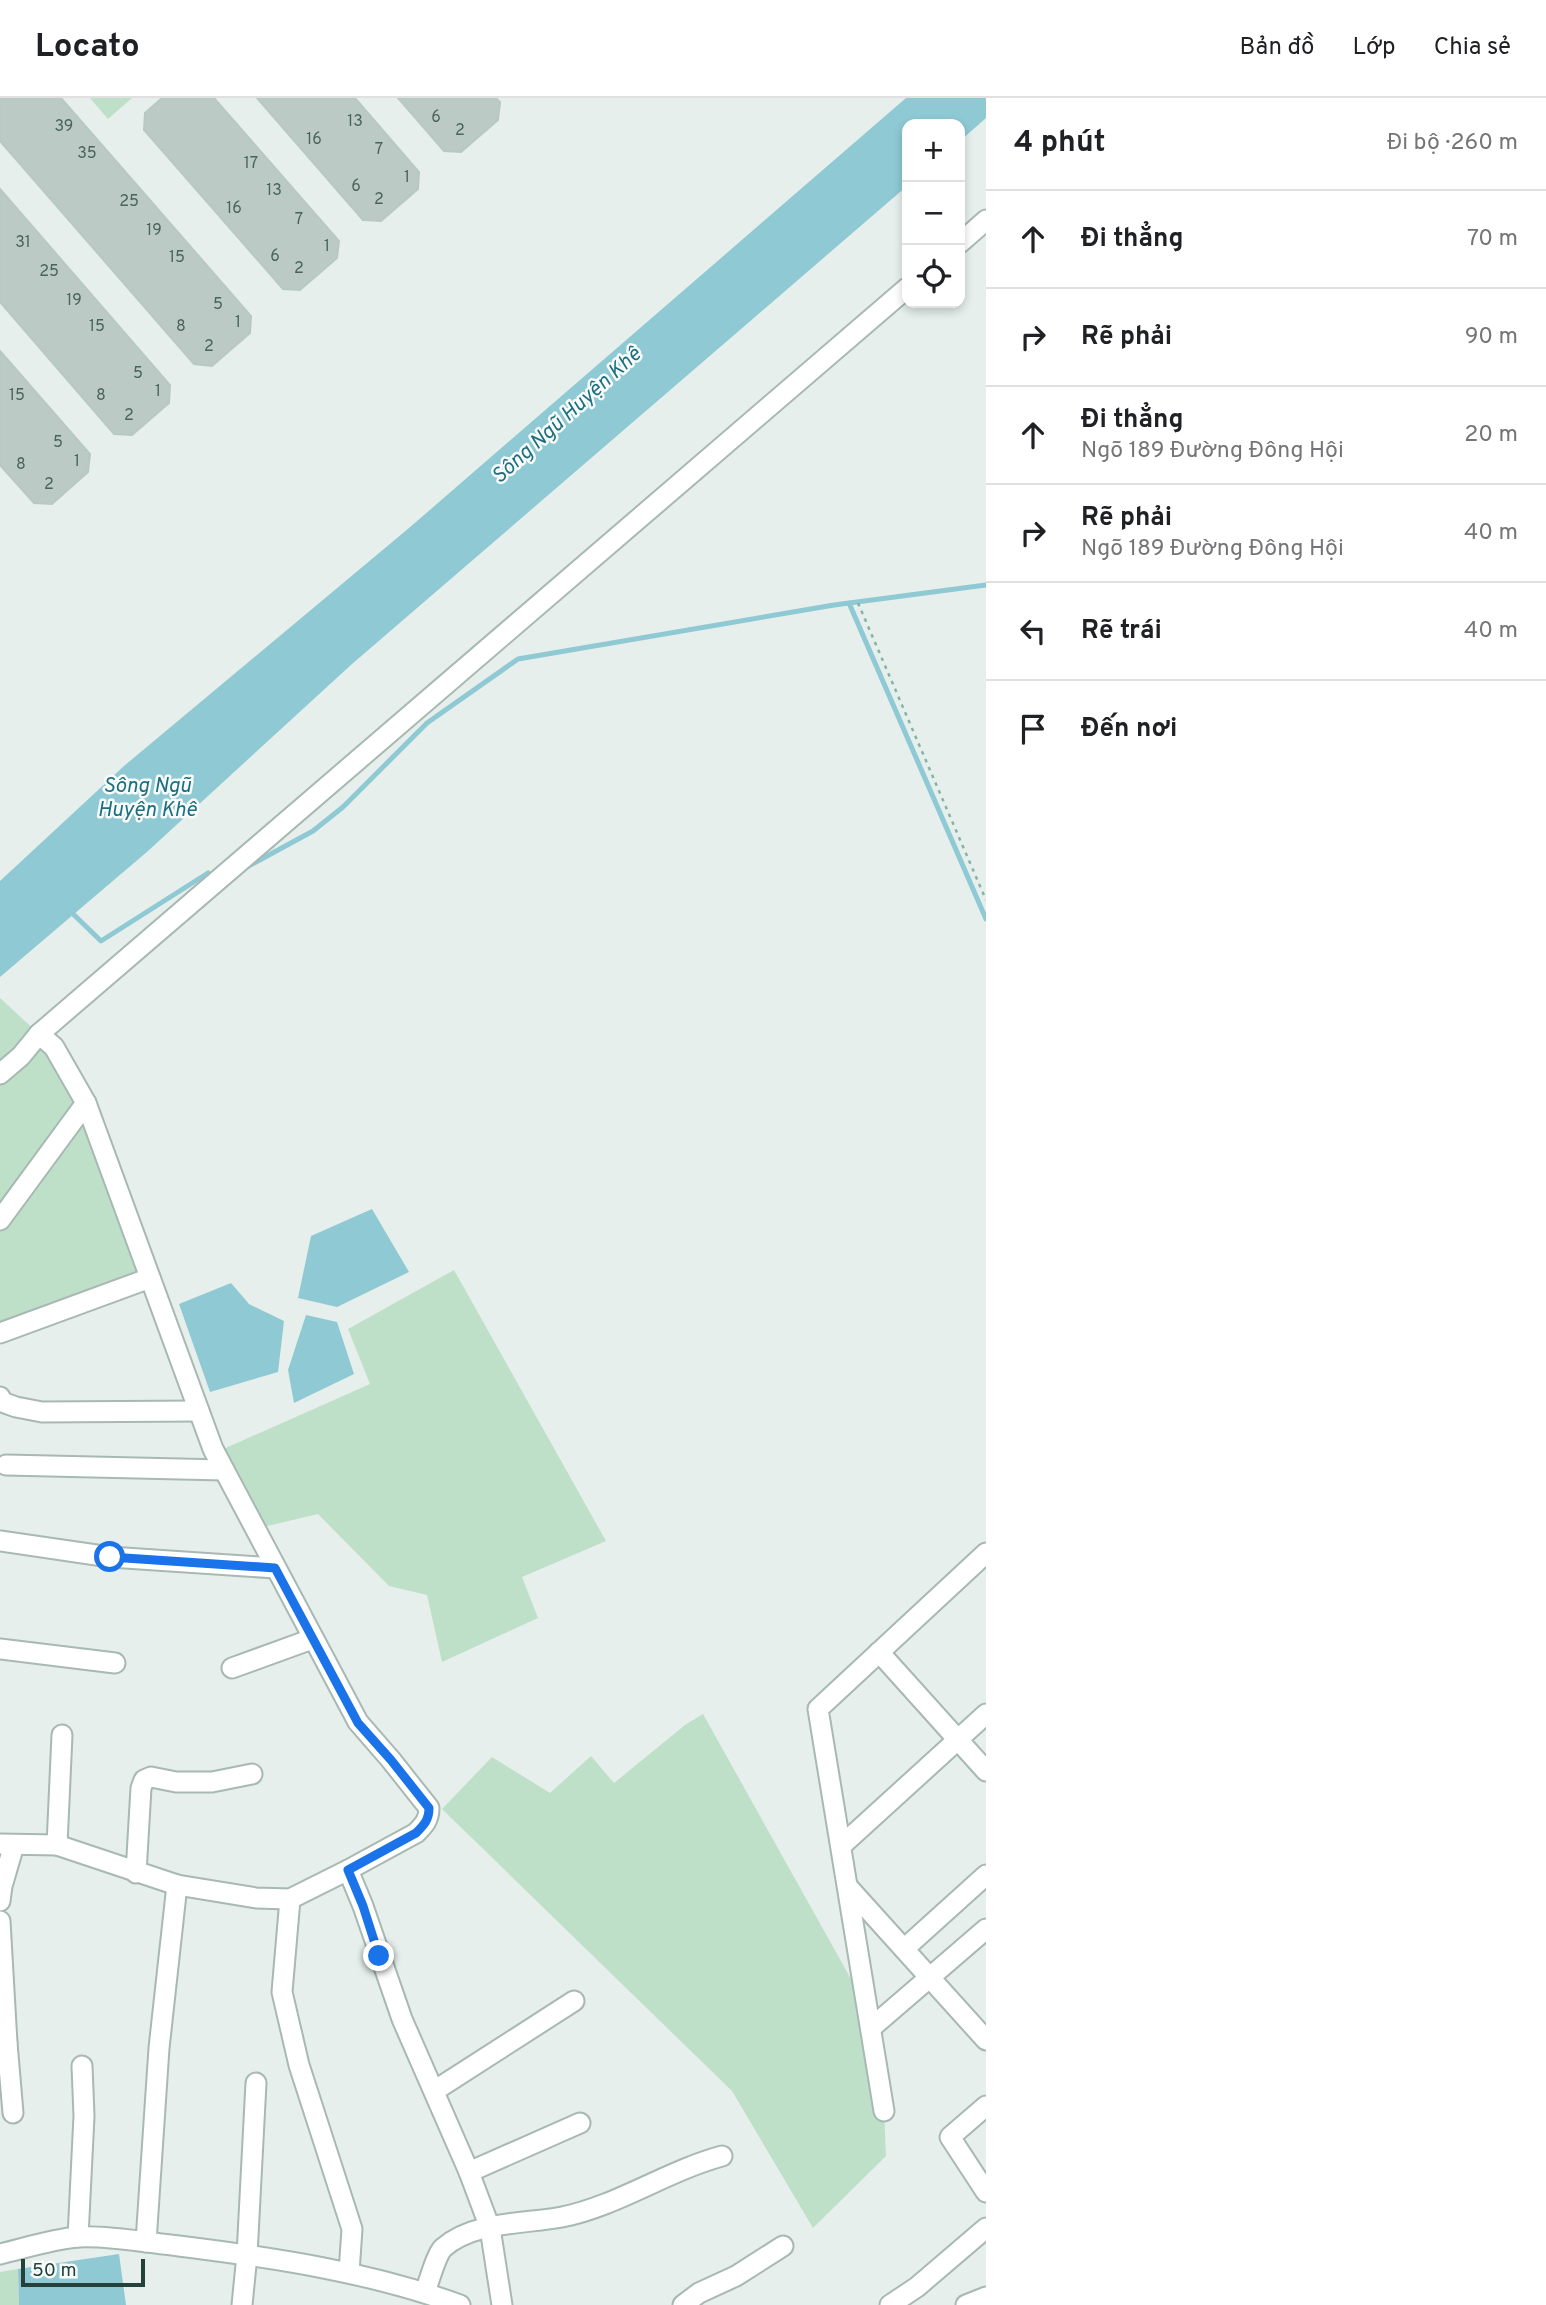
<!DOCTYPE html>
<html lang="vi">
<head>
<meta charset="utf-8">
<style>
  :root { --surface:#fff; --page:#f2f2f2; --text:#202124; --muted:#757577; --line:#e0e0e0 }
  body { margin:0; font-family:Overpass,sans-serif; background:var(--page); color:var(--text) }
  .controls { position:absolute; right:21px; top:21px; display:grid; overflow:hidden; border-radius:14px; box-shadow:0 4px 10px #0003 }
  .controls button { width:63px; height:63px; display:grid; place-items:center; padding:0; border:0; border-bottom:2px solid var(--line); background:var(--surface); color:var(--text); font:35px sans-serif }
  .scale { position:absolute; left:21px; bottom:18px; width:124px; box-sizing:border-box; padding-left:7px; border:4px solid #24423a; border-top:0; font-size:19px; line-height:24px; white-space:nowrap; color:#24423a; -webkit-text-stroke:5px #f7fbf9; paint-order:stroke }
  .stop { position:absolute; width:21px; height:21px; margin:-16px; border:5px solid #1a73e8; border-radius:50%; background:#fff }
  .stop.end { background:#1a73e8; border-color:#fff; box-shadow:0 2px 7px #0008 }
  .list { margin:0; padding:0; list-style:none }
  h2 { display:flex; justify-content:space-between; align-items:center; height:91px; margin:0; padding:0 28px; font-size:30px }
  h2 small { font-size:23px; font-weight:400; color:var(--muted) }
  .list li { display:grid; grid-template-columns:46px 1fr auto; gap:21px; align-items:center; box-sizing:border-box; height:98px; padding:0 28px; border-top:2px solid var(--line) }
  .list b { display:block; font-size:26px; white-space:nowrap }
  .list p { margin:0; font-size:23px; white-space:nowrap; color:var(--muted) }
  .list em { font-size:23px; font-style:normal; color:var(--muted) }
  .icon { flex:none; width:38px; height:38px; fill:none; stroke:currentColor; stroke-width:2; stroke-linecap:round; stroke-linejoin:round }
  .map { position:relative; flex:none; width:986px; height:2207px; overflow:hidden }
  header { display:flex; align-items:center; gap:42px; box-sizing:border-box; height:98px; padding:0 35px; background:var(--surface); border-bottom:2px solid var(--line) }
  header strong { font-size:33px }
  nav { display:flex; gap:38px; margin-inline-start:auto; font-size:24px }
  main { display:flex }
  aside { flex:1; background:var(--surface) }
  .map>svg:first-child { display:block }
</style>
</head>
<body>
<header>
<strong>Locato</strong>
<nav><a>Bản đồ</a><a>Lớp</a><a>Chia sẻ</a></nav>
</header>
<main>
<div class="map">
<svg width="986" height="2207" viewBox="0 0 986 2207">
  <rect width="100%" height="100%" fill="#e6efeb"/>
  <g fill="#bfe0c8">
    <polygon points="90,0 132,0 108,21"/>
    <polygon points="0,900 39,936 86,1005 150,1180 0,1235"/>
    <polygon points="454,1172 606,1443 522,1479 538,1520 442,1564 427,1497 389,1488 318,1416 259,1430 219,1353 370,1286 348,1231"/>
    <polygon points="703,1616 851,1881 871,1930 884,2013 886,2058 813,2130 732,1993 442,1711 492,1659 550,1695 591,1658 614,1685 685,1627"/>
    <polygon points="18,2171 19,2207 0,2207 0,2174"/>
  </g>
  <g fill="#8ec9d4">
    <polygon points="906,0 986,0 986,20 960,43 960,26 907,26 907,88 352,566 148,753 0,879 0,783 124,668 409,430"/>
    <polygon points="372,1111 409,1174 337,1209 298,1200 311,1138"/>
    <polygon points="231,1185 249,1206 284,1223 278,1274 210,1294 179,1206"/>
    <polygon points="306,1217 337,1224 354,1276 294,1305 288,1272"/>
    <polygon points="119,2156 126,2207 19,2207 18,2171"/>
  </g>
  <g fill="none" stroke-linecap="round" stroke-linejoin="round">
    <g stroke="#8ec9d4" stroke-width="5">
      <polyline points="849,505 986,821"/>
      <polyline points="245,770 313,733 343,709 427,625 518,561 834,507 986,487"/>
      <polyline points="69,812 101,843 208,775"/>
    </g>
  </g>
  <g fill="#bbcac4" stroke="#b8c9c2" stroke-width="2">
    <polygon points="0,0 61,0 251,218 250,235 212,268 194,266 0,43"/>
    <polygon points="162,0 214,0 339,143 337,160 300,192 283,191 144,32 145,15"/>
    <polygon points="257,0 355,0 419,74 418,91 381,123 363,122"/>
    <polygon points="398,0 496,0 500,4 498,22 461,54 444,53"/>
    <polygon points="0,91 170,287 169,305 132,337 114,336 0,204"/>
    <polygon points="0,253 90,356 88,374 52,406 34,405 0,367"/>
  </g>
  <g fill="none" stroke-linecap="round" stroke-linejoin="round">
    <defs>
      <g id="street">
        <polyline points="960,145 986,122"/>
        <polyline points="39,936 907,190"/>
        <path d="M0 976 21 958 39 936 54 949 86 1005 213 1351 358 1624 391 1662 429 1710C429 1722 424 1727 416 1735L348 1772 290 1801 256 1800 177 1787 57 1747 0 1746"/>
        <polyline points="0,1122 86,1005"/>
        <polyline points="0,1235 150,1180"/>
        <polyline points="0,1299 2,1304 16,1309 42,1314 199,1313"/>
        <polyline points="6,1367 224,1372"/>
        <polyline points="0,1443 110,1459 275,1470"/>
        <polyline points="0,1551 115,1565"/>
        <polyline points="879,1554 986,1673"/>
        <polyline points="232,1570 312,1541"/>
        <polyline points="57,1747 62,1637"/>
        <polyline points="841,1748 986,1616"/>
        <polyline points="348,1772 363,1808 402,1921 469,2074 490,2130 502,2207"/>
        <polyline points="136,1775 141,1690 144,1682 151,1679 176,1684 212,1684 252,1676"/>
        <polyline points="848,1789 986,1942"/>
        <polyline points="290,1801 282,1894 299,1967 352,2131 349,2174"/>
        <polyline points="0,1803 2,1788 14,1747"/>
        <polyline points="0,1823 7,1945 0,1944"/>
        <polyline points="904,1851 986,1777"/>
        <polyline points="871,1930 986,1831"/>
        <polyline points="7,1945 13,2015"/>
        <polyline points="434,1993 574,1903"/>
        <polyline points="986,2008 950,2039 986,2094"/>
        <polyline points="884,2013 818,1611 986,1455"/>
        <polyline points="469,2074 580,2025"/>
        <polyline points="78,2139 84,2018 82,1968"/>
        <polyline points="146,2144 159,1950 177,1787"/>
        <path d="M0 2156C25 2150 53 2141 78 2139 106 2137 150 2145 179 2148 275 2160 370 2174 460 2207"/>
        <path d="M425 2194C429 2184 436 2157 443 2150 473 2123 525 2126 562 2119 617 2108 667 2073 722 2058"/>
        <polyline points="242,2207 247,2157 256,1985"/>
        <polyline points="683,2207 699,2195 736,2178 783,2148"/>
        <polyline points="890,2207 917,2189 986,2130"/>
        <polyline points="966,2207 986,2199"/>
      </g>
    </defs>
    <use href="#street" stroke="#a8b8b2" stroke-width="23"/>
    <polyline stroke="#86b3a5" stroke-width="2.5" stroke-dasharray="3.5 5" stroke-linecap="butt" points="858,505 986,802"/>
    <use href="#street" stroke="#fff" stroke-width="19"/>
  </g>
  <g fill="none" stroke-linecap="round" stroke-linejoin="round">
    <path stroke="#1a73e8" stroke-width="9" d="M110 1459 275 1470 358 1625 391 1662 429 1710C429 1722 424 1727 416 1735L348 1772 363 1808 379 1858"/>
  </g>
  <g text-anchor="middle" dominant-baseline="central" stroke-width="5" stroke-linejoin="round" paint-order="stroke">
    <g font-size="16" fill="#4a645c">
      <text x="436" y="20">6</text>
      <text x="355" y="24">13</text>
      <text x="64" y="29">39</text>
      <text x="460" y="33">2</text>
      <text x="314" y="42">16</text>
      <text x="379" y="52">7</text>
      <text x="87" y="56">35</text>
      <text x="251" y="66">17</text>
      <text x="407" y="80">1</text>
      <text x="356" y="89">6</text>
      <text x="274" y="93">13</text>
      <text x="379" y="102">2</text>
      <text x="129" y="104">25</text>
      <text x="234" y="111">16</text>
      <text x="299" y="122">7</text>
      <text x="154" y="133">19</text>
      <text x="23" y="145">31</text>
      <text x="327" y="149">1</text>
      <text x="275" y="159">6</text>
      <text x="177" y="160">15</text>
      <text x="299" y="171">2</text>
      <text x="49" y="174">25</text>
      <text x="74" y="203">19</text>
      <text x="218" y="207">5</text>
      <text x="238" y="225">1</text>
      <text x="97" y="229">15</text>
      <text x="181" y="229">8</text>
      <text x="209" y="249">2</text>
      <text x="138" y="276">5</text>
      <text x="158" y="294">1</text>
      <text x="17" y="298">15</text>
      <text x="101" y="298">8</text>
      <text x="129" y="318">2</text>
      <text x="58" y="345">5</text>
      <text x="77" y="364">1</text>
      <text x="21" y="367">8</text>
      <text x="49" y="387">2</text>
    </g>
    <g font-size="21" font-style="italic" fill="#1c6f80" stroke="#f7fbf9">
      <text transform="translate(567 318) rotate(-42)">Sông Ngũ Huyện Khê</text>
      <text x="147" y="688">Sông Ngũ<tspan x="147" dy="24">Huyện Khê</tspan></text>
    </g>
  </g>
</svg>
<div class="controls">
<button>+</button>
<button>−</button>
<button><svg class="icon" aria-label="locate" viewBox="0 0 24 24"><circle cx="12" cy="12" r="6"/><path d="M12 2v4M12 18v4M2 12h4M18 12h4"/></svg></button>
</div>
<div class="scale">50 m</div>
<div class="stop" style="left:110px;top:1459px"></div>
<div class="stop end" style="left:379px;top:1858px"></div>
</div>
<aside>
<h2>4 phút<small>Đi bộ · 260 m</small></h2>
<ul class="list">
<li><svg class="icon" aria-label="ahead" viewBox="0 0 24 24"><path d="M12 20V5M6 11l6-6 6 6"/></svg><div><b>Đi thẳng</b></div><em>70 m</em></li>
<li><svg class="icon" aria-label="right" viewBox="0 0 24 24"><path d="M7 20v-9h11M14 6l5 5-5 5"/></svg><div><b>Rẽ phải</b></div><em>90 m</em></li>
<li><svg class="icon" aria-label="ahead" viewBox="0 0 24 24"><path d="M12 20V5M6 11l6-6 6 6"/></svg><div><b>Đi thẳng</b><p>Ngõ 189 Đường Đông Hội</p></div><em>20 m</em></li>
<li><svg class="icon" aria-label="right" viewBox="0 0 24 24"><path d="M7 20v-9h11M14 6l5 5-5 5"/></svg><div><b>Rẽ phải</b><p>Ngõ 189 Đường Đông Hội</p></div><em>40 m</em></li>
<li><svg class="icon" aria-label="left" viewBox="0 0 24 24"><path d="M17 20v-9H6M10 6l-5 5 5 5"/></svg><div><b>Rẽ trái</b></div><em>40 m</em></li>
<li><svg class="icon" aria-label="arrive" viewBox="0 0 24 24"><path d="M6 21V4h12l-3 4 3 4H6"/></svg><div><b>Đến nơi</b></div></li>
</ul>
</aside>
</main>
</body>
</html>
